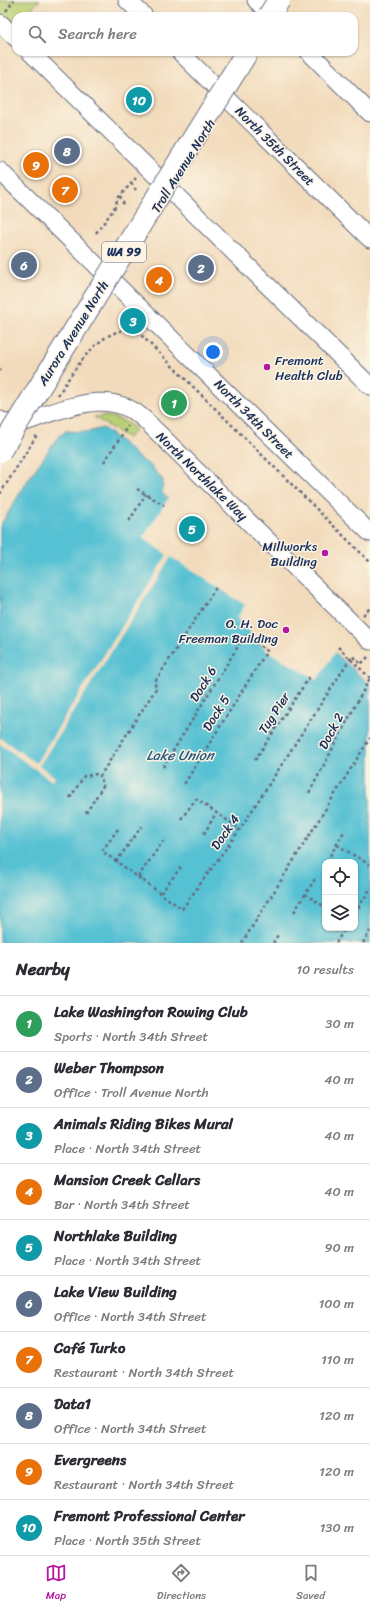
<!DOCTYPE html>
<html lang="en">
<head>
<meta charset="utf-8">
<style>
  :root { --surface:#fff; --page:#f7f7f7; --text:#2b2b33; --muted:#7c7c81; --line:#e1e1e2; --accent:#b5179e }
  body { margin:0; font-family:Sriracha,sans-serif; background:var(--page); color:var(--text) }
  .controls { position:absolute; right:12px; bottom:12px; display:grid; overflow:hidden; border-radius:8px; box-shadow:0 1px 3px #0004 }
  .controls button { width:36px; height:36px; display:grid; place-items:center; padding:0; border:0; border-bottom:1px solid var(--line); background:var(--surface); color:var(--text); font:20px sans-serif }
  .you { position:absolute; left:213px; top:352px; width:14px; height:14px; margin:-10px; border:3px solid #fff; border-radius:50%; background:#1a73e8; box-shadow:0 0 0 6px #1a73e833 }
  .badge { display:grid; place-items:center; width:26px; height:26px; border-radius:50%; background:var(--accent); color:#fff; font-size:13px; font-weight:700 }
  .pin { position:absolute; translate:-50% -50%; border:2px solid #fff; box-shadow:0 1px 4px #0006 }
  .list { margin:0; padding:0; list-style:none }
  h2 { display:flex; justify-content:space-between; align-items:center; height:52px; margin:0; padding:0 16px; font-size:17px }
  h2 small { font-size:13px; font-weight:400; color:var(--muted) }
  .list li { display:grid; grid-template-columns:26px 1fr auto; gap:12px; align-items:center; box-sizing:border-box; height:56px; padding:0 16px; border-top:1px solid var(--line) }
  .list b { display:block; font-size:15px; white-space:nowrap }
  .list p { margin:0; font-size:13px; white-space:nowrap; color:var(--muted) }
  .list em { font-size:13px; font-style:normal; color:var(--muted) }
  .icon { flex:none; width:22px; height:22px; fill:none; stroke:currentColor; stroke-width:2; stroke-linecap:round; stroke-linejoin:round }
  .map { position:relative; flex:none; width:370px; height:943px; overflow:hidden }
  .search { position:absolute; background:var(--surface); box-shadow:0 1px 3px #0004; left:12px; right:12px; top:12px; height:44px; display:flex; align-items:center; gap:10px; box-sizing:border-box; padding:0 14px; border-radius:12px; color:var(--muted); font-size:15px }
  .sheet { height:612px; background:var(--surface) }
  nav { display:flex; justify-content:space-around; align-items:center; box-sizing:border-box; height:56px; border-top:1px solid var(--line); background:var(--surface); font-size:11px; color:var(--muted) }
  nav a { display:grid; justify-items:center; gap:2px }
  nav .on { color:var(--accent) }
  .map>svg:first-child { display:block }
</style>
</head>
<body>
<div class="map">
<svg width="370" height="943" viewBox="0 0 370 943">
  <rect width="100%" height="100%" fill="#fcf5e5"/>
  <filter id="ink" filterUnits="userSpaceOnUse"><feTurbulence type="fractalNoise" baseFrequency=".025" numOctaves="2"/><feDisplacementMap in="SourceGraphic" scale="8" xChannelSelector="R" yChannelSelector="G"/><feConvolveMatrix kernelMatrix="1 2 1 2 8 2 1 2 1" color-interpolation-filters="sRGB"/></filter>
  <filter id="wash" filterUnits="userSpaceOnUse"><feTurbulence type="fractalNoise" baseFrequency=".012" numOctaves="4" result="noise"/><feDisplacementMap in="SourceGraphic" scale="16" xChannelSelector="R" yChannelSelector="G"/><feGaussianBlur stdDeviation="0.9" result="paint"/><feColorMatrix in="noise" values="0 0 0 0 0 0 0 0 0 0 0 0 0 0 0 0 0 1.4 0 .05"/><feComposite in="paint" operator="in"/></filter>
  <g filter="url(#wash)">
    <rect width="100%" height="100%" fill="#f2dbbc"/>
    <g fill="#b9cf73" stroke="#6a7f68">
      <polygon points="0,0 40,0 24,16 16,16 16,24 13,28 0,15"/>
      <path d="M104 416C117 417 126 422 136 429L128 438 94 417Z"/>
    </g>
    <path fill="#57c1d3" stroke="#397898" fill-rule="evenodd" d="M103 428 119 440 140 459 150 465 163 480 162 493 370 685V943H0V526L28 480 58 437 66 431 88 432ZM325 862H355V928H325Z"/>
    <polygon fill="#f2dbbc" points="169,497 336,651 317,680 267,651 237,618 245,605 171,557 39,766 55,777 52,781 0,744 0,738 36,763 167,555 143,538"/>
  </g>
  <g filter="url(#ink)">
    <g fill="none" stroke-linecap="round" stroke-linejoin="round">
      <defs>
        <g id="minor">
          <polyline points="127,0 144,16"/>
          <polyline points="256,0 272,16"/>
          <polyline points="0,23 16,38"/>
          <polyline points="30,52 370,386"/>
          <polyline points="180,52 370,239"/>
          <polyline points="309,52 370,113"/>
          <polyline points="0,171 370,533"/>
          <path d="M0 420C15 429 33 419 47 414 81 403 115 392 144 419L370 641"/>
        </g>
      </defs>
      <use href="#minor" stroke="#666b7f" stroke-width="19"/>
      <g stroke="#666b7f" stroke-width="2.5" stroke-dasharray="3 3" stroke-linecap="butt">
        <polyline points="6,11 14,0"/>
        <polyline points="131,183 136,190"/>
        <polyline points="120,196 125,207"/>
        <polyline points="96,233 114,209 118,198 136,178"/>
        <polyline points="0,370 1,371"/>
        <path d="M58 395C73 372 103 320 138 332L370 562"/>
        <polyline points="104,462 128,426"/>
        <polyline points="137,489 164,505"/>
        <polyline points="0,494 37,435"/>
        <polyline points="129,521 146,494"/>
        <polyline points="363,615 370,608"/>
        <polyline points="338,647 370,678"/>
        <polyline points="255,760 310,676"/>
        <polyline points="163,767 245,635 267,651 183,786"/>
        <polyline points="309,793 370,678"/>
        <polyline points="70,798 84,776 97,774 100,776 157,687 154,683 217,586"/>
        <polyline points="86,813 103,786 100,776"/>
        <polyline points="181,819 196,799 240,829"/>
        <polyline points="118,829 102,851 182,909 240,829 350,659 352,656 361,664 369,656"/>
        <polyline points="204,834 216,813"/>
        <polyline points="337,845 370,865"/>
        <polyline points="327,861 345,830"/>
        <polyline points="116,862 142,826"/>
        <polyline points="138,877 163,841"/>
        <polyline points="161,893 181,867"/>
        <polyline points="305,894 325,907"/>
        <polyline points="294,912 315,879"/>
        <polyline points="355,913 370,889"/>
        <polyline points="242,943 370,738"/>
        <polyline points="273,943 279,933"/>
        <polyline points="336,943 345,928"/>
        <polyline points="363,943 370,931"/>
      </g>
      <use href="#minor" stroke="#fff" stroke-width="17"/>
      <defs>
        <g id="highway-bridge">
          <polyline points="269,16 279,0"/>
          <polyline points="0,451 247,52"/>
        </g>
      </defs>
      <use href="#highway-bridge" stroke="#666b7f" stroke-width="24" stroke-linecap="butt"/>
      <use href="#highway-bridge" stroke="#fff" stroke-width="22"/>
    </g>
  </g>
  <g fill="#b5179e" stroke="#fcf5e5" stroke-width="1.5">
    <circle cx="267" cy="367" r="4"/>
    <circle cx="325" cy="553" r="4"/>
    <circle cx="286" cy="630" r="4"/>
  </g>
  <g text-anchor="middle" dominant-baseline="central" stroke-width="3" stroke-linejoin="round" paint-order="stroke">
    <rect fill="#fcf5e5" stroke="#5e6a86" stroke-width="1" x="102" y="242" width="44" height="20" rx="3"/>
    <g font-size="12" font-weight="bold" fill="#1b2f5e">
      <text x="124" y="252">WA 99</text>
    </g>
    <g font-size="13" fill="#1b2f5e" stroke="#fcf5e5">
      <text transform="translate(275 146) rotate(45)">North 35th Street</text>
      <text transform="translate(183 166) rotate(-58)">Troll Avenue North</text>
      <text transform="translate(73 333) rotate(-58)">Aurora Avenue North</text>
      <text transform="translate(254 419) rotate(45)">North 34th Street</text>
      <text transform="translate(202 476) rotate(44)">North Northlake Way</text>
      <text transform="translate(203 684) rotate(-58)">Dock 6</text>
      <text transform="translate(216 713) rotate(-58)">Dock 5</text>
      <text transform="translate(274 713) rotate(-57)">Tug Pier</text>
      <text transform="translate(331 731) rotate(-62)">Dock 2</text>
      <text transform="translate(225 832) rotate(-55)">Dock 4</text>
    </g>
    <g font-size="13" fill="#1b2f5e" stroke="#fcf5e5" text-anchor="end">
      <text x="275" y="360" text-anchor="start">Fremont<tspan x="275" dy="15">Health Club</tspan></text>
      <text x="317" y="546">Millworks<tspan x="317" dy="15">Building</tspan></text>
      <text x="278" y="623">O. H. Doc<tspan x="278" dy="15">Freeman Building</tspan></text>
    </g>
    <g font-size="14" font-style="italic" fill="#2d5b81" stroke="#fcf5e5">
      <text x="180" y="755">Lake Union</text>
    </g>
  </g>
</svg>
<div class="controls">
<button><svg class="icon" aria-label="locate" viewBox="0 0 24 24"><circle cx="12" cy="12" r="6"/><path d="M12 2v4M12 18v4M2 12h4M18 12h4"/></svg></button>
<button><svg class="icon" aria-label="layers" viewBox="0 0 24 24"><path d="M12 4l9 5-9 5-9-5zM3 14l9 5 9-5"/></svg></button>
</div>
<div class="you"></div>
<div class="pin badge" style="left:174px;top:403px;background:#2e9e5b">1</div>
<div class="pin badge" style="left:201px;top:268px;background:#5c6f8a">2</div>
<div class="pin badge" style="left:133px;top:321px;background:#0f9aa8">3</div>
<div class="pin badge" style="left:159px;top:280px;background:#e8710a">4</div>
<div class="pin badge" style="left:192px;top:529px;background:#0f9aa8">5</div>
<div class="pin badge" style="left:24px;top:265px;background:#5c6f8a">6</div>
<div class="pin badge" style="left:65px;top:190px;background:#e8710a">7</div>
<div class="pin badge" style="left:67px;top:151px;background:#5c6f8a">8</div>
<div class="pin badge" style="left:36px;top:165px;background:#e8710a">9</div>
<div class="pin badge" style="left:139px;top:100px;background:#0f9aa8">10</div>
<div class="search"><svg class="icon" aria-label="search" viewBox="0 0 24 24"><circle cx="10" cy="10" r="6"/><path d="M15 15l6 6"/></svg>Search here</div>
</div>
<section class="sheet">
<h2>Nearby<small>10 results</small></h2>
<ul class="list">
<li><span class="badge" style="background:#2e9e5b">1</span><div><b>Lake Washington Rowing Club</b><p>Sports · North 34th Street</p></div><em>30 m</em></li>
<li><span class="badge" style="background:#5c6f8a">2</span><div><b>Weber Thompson</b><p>Office · Troll Avenue North</p></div><em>40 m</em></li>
<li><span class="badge" style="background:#0f9aa8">3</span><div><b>Animals Riding Bikes Mural</b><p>Place · North 34th Street</p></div><em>40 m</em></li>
<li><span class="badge" style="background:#e8710a">4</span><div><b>Mansion Creek Cellars</b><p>Bar · North 34th Street</p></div><em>40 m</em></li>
<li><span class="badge" style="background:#0f9aa8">5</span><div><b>Northlake Building</b><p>Place · North 34th Street</p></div><em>90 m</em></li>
<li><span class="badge" style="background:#5c6f8a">6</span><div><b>Lake View Building</b><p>Office · North 34th Street</p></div><em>100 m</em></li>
<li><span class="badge" style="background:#e8710a">7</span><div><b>Café Turko</b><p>Restaurant · North 34th Street</p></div><em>110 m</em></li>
<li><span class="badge" style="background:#5c6f8a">8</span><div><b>Data1</b><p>Office · North 34th Street</p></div><em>120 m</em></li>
<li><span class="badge" style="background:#e8710a">9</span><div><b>Evergreens</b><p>Restaurant · North 34th Street</p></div><em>120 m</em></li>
<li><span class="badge" style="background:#0f9aa8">10</span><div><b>Fremont Professional Center</b><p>Place · North 35th Street</p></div><em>130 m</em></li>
</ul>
</section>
<nav>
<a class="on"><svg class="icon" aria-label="map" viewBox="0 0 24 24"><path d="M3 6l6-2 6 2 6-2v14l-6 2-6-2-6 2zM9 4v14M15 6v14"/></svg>Map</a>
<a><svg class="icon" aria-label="directions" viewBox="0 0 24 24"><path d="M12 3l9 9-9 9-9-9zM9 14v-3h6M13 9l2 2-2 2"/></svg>Directions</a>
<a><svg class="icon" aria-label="saved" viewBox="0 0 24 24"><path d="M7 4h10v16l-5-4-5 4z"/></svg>Saved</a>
</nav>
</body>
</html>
